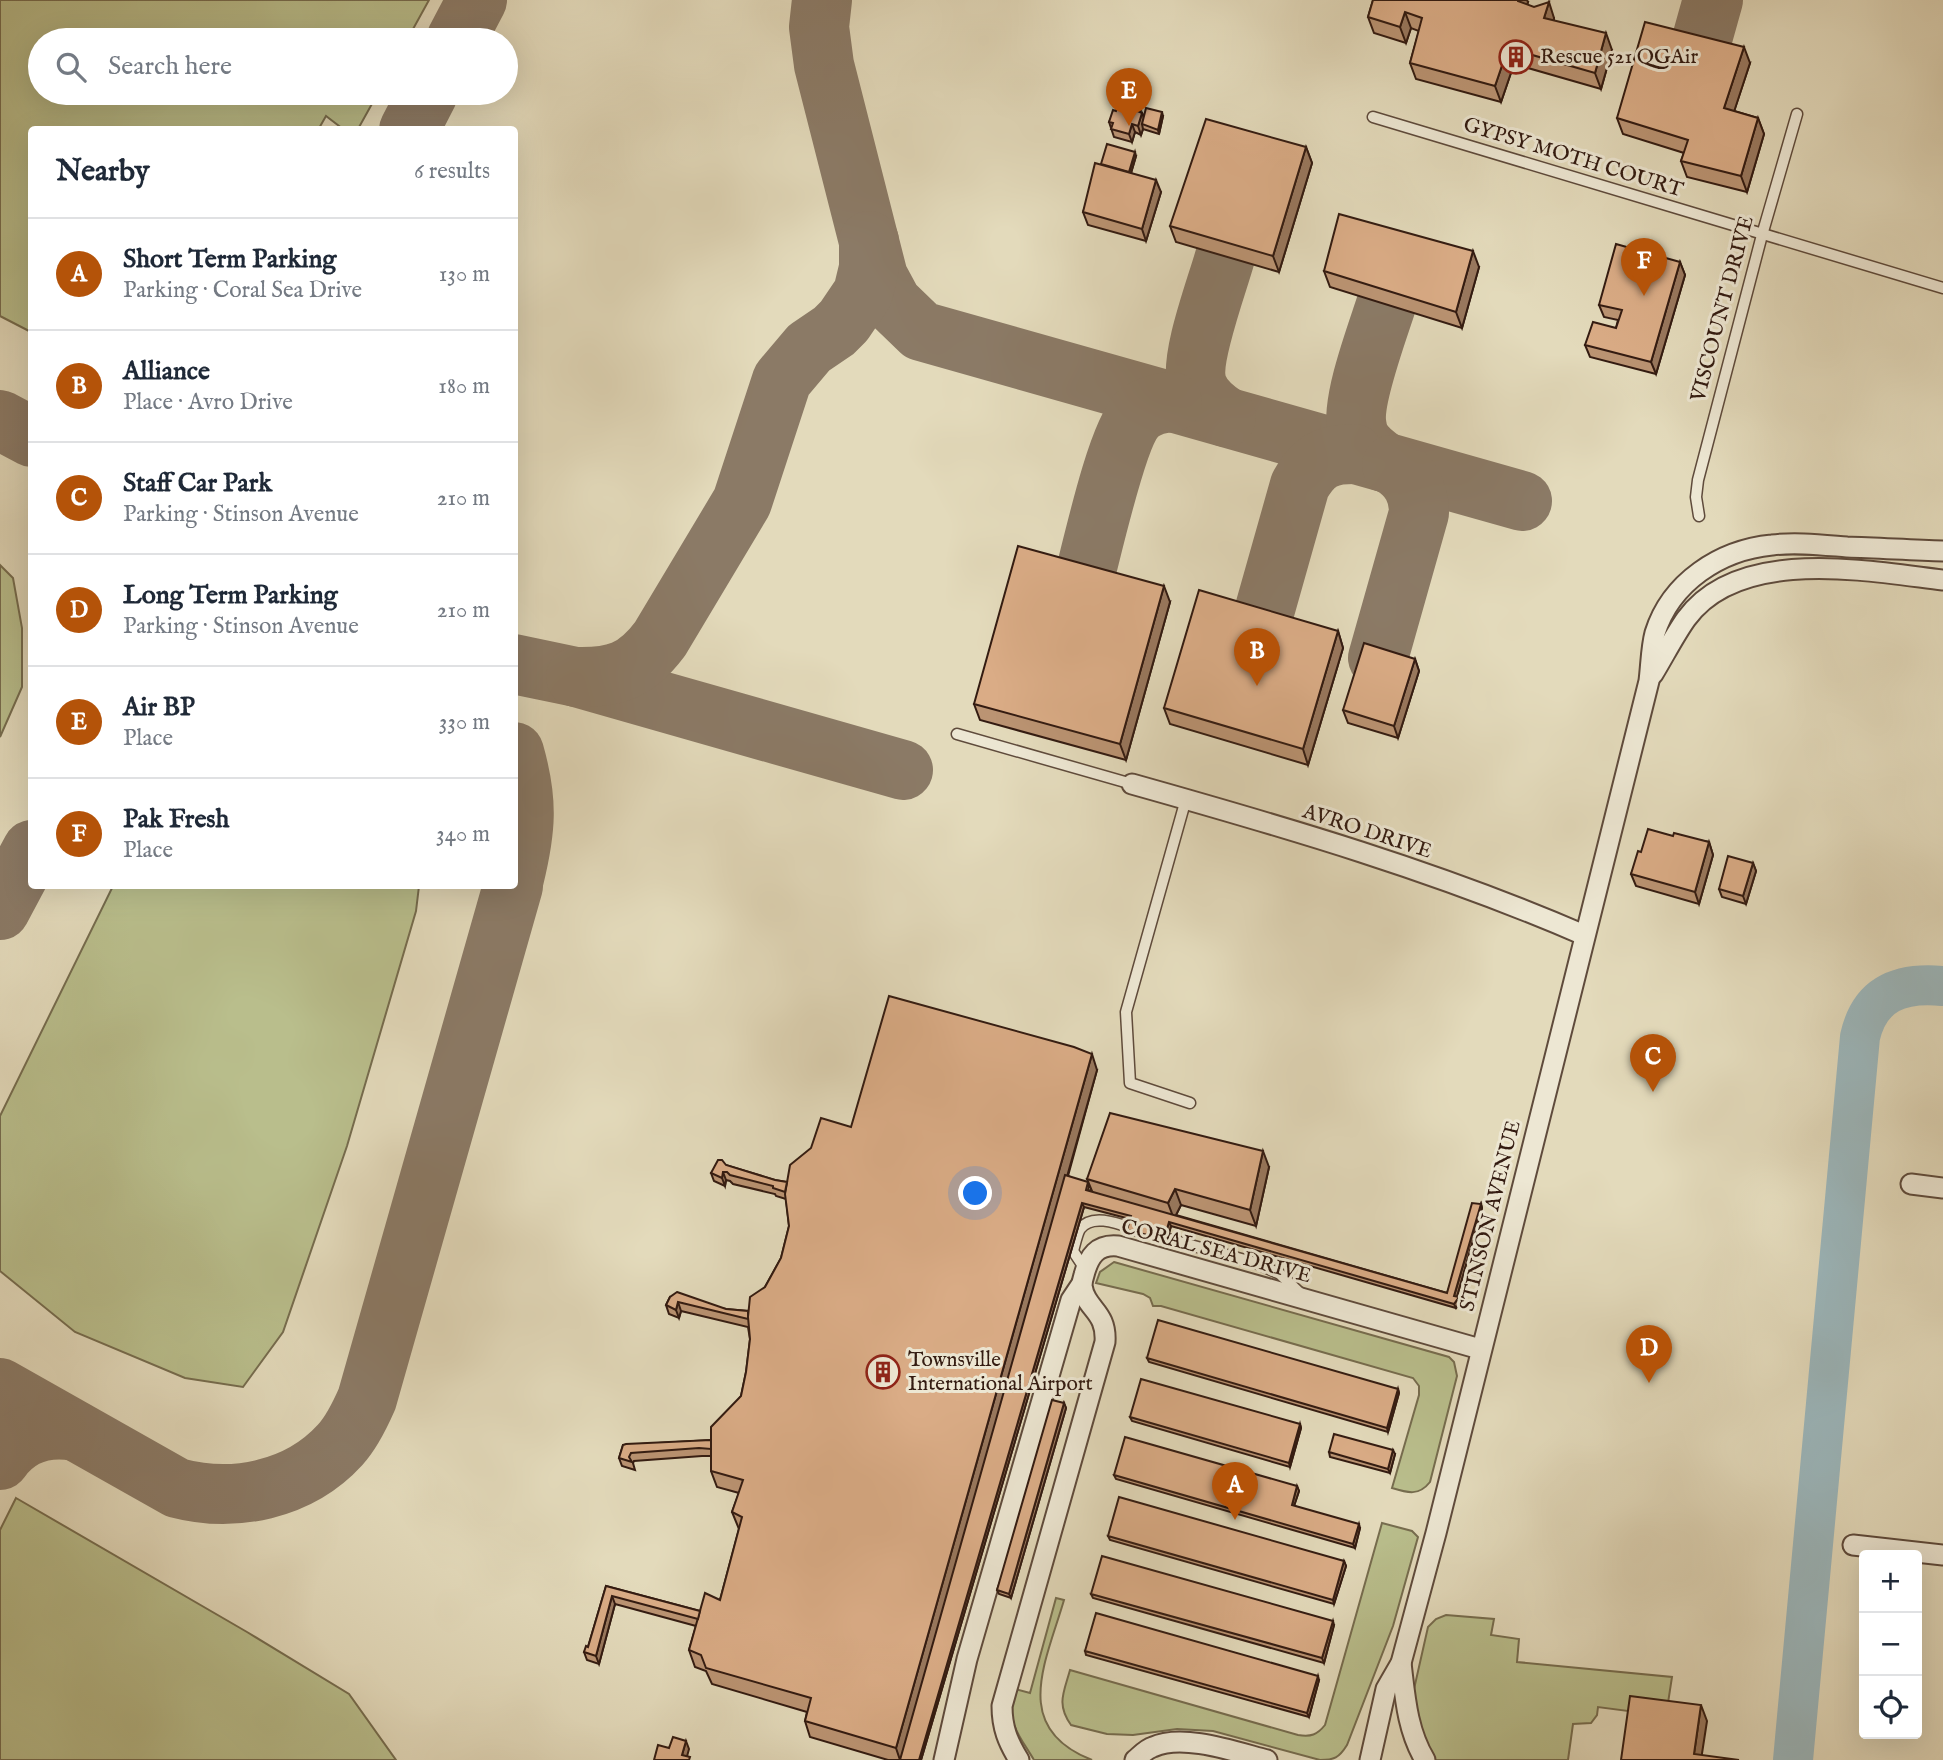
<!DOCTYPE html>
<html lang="en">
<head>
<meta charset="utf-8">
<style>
  :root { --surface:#fff; --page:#f2f2f3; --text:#1f2937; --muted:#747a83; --line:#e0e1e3; --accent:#b45309 }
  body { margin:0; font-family:"IM FELL English",serif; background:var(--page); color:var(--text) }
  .controls { position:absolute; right:21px; bottom:21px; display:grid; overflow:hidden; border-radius:7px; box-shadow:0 7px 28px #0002 }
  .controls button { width:63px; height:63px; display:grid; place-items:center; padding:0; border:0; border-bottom:2px solid var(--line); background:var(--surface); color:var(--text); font:35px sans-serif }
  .you { position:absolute; left:976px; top:1194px; width:24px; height:24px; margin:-18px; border:5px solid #fff; border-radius:50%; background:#1a73e8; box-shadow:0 0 0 10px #1a73e833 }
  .badge { display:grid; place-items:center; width:46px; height:46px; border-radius:50%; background:var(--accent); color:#fff; font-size:23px; font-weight:700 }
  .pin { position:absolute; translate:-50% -58px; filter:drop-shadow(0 2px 4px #0008) }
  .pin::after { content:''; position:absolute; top:37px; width:24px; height:21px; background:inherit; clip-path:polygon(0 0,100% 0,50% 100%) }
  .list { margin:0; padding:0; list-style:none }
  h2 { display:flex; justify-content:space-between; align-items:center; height:91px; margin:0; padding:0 28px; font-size:30px }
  h2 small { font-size:23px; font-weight:400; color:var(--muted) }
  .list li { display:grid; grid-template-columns:46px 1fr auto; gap:21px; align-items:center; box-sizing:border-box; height:112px; padding:0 28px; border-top:2px solid var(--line) }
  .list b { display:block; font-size:26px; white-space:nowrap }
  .list p { margin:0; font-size:23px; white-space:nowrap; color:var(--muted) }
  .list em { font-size:23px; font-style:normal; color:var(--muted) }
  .icon { flex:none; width:38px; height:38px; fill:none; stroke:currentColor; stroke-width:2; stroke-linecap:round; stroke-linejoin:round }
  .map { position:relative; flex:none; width:1943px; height:1760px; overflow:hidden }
  .search { position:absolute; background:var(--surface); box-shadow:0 7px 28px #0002; left:28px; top:28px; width:490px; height:77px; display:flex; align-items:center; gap:18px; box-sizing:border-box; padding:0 24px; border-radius:38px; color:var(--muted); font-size:26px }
  .panel { position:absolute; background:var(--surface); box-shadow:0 7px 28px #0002; left:28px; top:126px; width:490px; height:763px; border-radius:7px }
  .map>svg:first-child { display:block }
</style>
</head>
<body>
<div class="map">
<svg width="1943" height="1760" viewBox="0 0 1943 1760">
  <rect width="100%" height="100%" fill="#e3dabb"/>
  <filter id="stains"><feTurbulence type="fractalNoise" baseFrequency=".00286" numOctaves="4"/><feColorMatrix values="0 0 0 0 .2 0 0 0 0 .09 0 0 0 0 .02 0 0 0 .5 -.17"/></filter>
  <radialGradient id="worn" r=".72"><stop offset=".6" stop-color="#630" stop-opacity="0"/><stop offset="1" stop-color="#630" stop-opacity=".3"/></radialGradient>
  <g fill="#b9be8c" stroke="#766c4e" stroke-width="2">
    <polygon points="0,0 429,0 407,40 40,40 40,93 378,93 358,129 343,129 326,116 318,130 32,130 31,332 0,316"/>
    <polygon points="0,565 13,578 22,628 22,687 0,737"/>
    <polygon points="113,886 419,886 416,911 347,1146 283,1332 243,1387 185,1378 75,1332 0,1271 0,1116"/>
    <path d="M1114 1262 1449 1357 1454 1362 1457 1376 1430 1482C1419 1496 1408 1493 1392 1488L1419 1395V1386L1413 1378 1161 1306H1153L1150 1298 1143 1294 1096 1283 1100 1272Z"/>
    <polygon points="16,1498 247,1632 349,1694 396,1760 0,1760 0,1530"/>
    <path d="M1382 1523 1412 1531 1418 1537 1393 1626 1347 1745C1339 1758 1334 1760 1320 1760L1213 1731 1177 1729 1133 1735 1107 1734 1071 1725C1056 1704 1064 1692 1070 1670L1298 1735C1311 1737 1317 1735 1325 1725Z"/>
    <path d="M1056 1598 1064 1600C1046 1662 1010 1728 1092 1760H1034C1016 1730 1007 1725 1015 1689L1030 1693Z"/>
    <polygon points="1446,1615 1494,1619 1491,1635 1519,1639 1517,1662 1672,1677 1666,1716 1598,1707 1597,1715 1591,1723 1573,1724 1568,1760 1434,1760 1415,1718 1414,1689 1428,1627 1436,1619"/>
  </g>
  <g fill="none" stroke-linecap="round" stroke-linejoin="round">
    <path stroke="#9cb7bc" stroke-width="40" d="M1793 1760 1860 1037C1870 993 1901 982 1943 986"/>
    <g stroke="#8b7a66" stroke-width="60">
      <polyline points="822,0 819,27 824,65 878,277 892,303 921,331 1522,501"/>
      <polyline points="456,40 477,0"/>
      <polyline points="1699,50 1713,0"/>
      <polyline points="409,130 428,93"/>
      <path d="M1225 257C1217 286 1189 359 1197 385 1202 400 1214 409 1226 417"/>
      <polyline points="0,420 32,437"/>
      <path d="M1384 462C1372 453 1359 443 1357 428 1351 402 1377 333 1386 305"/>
      <path d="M1084 579C1093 545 1117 436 1137 415 1147 406 1159 403 1172 402"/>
      <path d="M1261 623 1300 485C1314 461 1326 454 1354 454"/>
      <path d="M1378 658 1419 513C1419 491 1410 476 1392 465"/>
      <polyline points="514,664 576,677 903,770"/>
      <path d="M576 677C615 678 636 671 660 639L742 502 782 380 809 348 834 331 844 321 863 293 869 268V241"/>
      <path d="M514 752C528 801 526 829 514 878"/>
      <polyline points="0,910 32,850"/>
      <path d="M0 1388 177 1488C234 1503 299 1490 340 1445 352 1432 360 1415 367 1399L513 886"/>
      <path d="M0 1460C18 1434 45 1426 75 1431"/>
    </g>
    <defs>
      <g id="service">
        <polyline points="1373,117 1943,288"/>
        <polyline points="1699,516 1696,497 1698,480 1762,235 1797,114"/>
        <polyline points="957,734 1132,784"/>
        <polyline points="1186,799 1126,1012 1130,1083 1190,1103"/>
        <polyline points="1154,1235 1256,1263 1280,1274 1300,1293"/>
        <path d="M1085 1269 1073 1251C1075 1244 1077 1234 1080 1229 1093 1211 1124 1226 1140 1231"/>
      </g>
      <g id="minor">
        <path d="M1653 674C1664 656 1674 636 1686 619 1739 546 1867 571 1943 580"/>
        <path d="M1132 784C1285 827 1439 872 1584 935"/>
        <polyline points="1911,1184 1943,1188"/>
        <polyline points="1853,1545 1943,1555"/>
        <path d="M1401 1663C1405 1696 1407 1730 1425 1760"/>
        <polyline points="944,1760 967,1659 1071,1300 1081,1285"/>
        <path d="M1019 1760C1008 1742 1002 1728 1002 1706L1105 1342C1107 1311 1086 1310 1082 1286 1082 1283 1083 1278 1084 1275 1089 1256 1097 1244 1118 1246L1480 1349"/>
        <path d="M1135 1760C1140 1756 1146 1749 1153 1747 1183 1733 1236 1752 1267 1760"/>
        <path d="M1370 1760 1386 1689 1401 1663 1436 1533 1649 681C1651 665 1651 648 1655 633 1671 582 1720 550 1772 545 1796 542 1822 545 1847 547 1879 548 1911 550 1943 551"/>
      </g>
    </defs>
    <use href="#service" stroke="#5f4b3c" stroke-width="13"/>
    <use href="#minor" stroke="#5f4b3c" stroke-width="23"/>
    <use href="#service" stroke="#ede7d3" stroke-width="10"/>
    <use href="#minor" stroke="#ede7d3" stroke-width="19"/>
  </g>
  <g fill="#bb9473" stroke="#331b11" stroke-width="2">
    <polygon points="1373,0 1528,2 1527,5 1554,18 1554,21 1612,50 1601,89 1514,64 1501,102 1416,79 1410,63 1419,31 1411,28 1406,43 1374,33 1368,17"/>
    <polygon points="1750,63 1734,111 1758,118 1764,134 1747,192 1687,177 1681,161 1684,153 1623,134 1617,118"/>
    <polygon points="1141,109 1140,112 1142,113 1144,116 1163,116 1159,134 1143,129 1141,135 1135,132 1132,142 1114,137 1109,122 1116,111"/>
    <polygon points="1306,147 1312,163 1279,272 1176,242 1170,226"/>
    <polygon points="1136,156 1131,173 1161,192 1146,241 1088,225 1083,212 1101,164"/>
    <polygon points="1680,262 1685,275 1656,374 1590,357 1585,345 1616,328 1618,320 1604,317 1599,305"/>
    <polygon points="1479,267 1462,328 1330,287 1324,271"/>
    <polygon points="1170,602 1126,760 980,720 974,704"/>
    <polygon points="1338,631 1343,648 1308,765 1170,724 1164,708"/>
    <polygon points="1415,659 1419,671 1398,738 1348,723 1343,710"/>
    <polygon points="1673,836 1709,842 1713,855 1699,904 1636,886 1631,874 1641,852"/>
    <polygon points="1753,863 1756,871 1746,904 1722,897 1719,889"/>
    <polygon points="1097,1070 1068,1176 1089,1186 1088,1190 1092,1191 1087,1179 1269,1167 1256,1226 1181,1205 1176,1215 1447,1293 1481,1204 1482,1208 1457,1296 1461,1301 1456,1308 1171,1226 1166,1244 1129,1234 1127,1230 1130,1219 1084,1207 921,1760 888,1760 810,1737 805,1721 807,1712 712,1684 706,1671 695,1667 689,1650 696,1626 615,1604 599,1664 587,1660 584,1652 588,1647 606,1586 700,1611 720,1600 739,1529 732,1512 739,1493 717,1487 711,1471 711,1456 702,1456 634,1461 633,1463 635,1470 622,1466 619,1458 623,1445 711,1440 741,1396 746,1372 750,1339 748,1327 681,1311 679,1318 669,1314 666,1305 670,1297 726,1309 748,1311 765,1287 781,1258 789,1226 786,1199 776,1196 775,1194 733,1184 730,1181 726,1180 725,1186 714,1181 711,1173 726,1165 775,1180 787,1182 851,1127"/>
    <polygon points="1147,1358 1398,1389 1399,1393 1388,1432 1149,1362"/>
    <polygon points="1064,1403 1066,1408 1011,1598 999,1594 997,1590"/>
    <polygon points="1130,1417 1300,1424 1301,1428 1290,1467 1132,1421"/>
    <polygon points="1329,1452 1395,1454 1390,1473 1330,1457"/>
    <polygon points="1114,1475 1297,1486 1299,1491 1294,1506 1360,1528 1355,1548 1116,1479"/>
    <polygon points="1108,1536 1344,1561 1346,1566 1334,1604 1110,1540"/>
    <polygon points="1091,1594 1334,1625 1324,1663 1093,1598"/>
    <polygon points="1085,1651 1319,1680 1309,1717 1086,1655"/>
  </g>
  <g fill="#99785e" stroke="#331b11" stroke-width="2">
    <polygon points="1518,0 1527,0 1528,2 1523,17"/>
    <polygon points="1549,2 1554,18 1550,35 1544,18"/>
    <polygon points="1405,12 1411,28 1406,43 1400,27"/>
    <polygon points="1606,33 1612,50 1601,89 1595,73"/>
    <polygon points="1744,47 1750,63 1730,124 1724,108"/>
    <polygon points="1508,48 1514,64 1501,102 1495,86"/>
    <polygon points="1138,101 1141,109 1138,118 1135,110"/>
    <polygon points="1162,112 1163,116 1159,134 1158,130"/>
    <polygon points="1142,113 1145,121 1142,124 1143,129 1141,135 1138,126"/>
    <polygon points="1758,118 1764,134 1747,192 1741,176"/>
    <polygon points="1132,124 1135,132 1132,142 1129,134"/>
    <polygon points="1306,147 1312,163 1279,272 1273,256"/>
    <polygon points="1135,152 1136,156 1129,180 1128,176"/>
    <polygon points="1156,180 1161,192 1146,241 1142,229"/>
    <polygon points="1473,251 1479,267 1462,328 1456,312"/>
    <polygon points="1680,262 1685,275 1656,374 1651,362"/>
    <polygon points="1164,586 1170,602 1126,760 1120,744"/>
    <polygon points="1338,631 1343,648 1308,765 1303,749"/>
    <polygon points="1415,659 1419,671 1398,738 1394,726"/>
    <polygon points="1709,842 1713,855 1699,904 1695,892"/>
    <polygon points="1753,863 1756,871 1746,904 1743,896"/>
    <polygon points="1092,1054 1097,1070 903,1760 900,1760 896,1748"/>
    <polygon points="1263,1151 1269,1167 1256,1226 1250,1210"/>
    <polygon points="723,1172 726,1180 725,1186 722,1178"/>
    <polygon points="1175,1189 1181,1205 1174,1219 1168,1203"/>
    <polygon points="1082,1203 1084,1207 921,1760 919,1760"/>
    <polygon points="1481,1204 1482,1208 1456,1300 1454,1296"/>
    <polygon points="1169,1222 1171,1226 1166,1244 1164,1239"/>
    <polygon points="1459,1297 1461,1301 1456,1308 1454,1304"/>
    <polygon points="678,1302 681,1311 679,1318 676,1310"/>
    <polygon points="1398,1389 1399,1393 1388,1432 1387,1428"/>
    <polygon points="1064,1403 1066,1408 1011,1598 1009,1594"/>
    <polygon points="1300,1424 1301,1428 1290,1467 1289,1463"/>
    <polygon points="1393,1450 1395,1454 1390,1473 1388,1469"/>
    <polygon points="1297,1486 1299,1491 1293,1509 1292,1505"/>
    <polygon points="1359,1524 1360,1528 1355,1548 1353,1544"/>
    <polygon points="1344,1561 1346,1566 1334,1604 1333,1600"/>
    <polygon points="612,1596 615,1604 599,1664 596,1656"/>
    <polygon points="1333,1621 1334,1625 1324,1663 1322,1658"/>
    <polygon points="1318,1676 1319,1680 1309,1717 1307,1713"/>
    <polygon points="1701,1705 1707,1721 1701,1760 1694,1754"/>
    <polygon points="686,1741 689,1749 686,1760 682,1755"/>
  </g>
  <g fill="#daac86" stroke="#331b11" stroke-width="2">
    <polygon points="1373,0 1518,0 1518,1 1534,7 1549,2 1544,18 1606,33 1595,73 1508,48 1495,86 1410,63 1422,18 1405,12 1400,27 1368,17"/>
    <polygon points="1645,22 1744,47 1724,108 1758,118 1741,176 1681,161 1688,140 1617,118"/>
    <polygon points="1121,97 1138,101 1135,110 1142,113 1138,126 1132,124 1129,134 1111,129 1113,123 1109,122 1113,110 1116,111"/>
    <polygon points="1146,108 1162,112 1158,130 1142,124"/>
    <polygon points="1206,119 1306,147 1273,256 1170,226"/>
    <polygon points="1107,144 1135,152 1129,172 1101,164"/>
    <polygon points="1095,163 1156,180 1142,229 1083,212"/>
    <polygon points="1339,214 1473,251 1456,312 1324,271"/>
    <polygon points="1616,244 1680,262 1651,362 1585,345 1593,322 1616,328 1622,310 1599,305"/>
    <polygon points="1018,546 1164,586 1120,744 974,704"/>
    <polygon points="1199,590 1338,631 1303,749 1164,708"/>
    <polygon points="1364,643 1415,659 1394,726 1343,710"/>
    <polygon points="1648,829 1673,836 1674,833 1709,842 1695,892 1631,874 1638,851 1641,852"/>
    <polygon points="1728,856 1753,863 1743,896 1719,889"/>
    <polygon points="889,996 1074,1047 1092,1054 896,1748 805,1721 811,1698 706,1668 701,1655 689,1650 705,1593 720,1600 742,1517 732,1512 743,1480 711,1471 711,1427 741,1396 746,1372 750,1339 748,1317 750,1297 765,1287 781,1258 789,1226 785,1194 790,1165 811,1148 821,1118 851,1127"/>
    <polygon points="1110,1113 1263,1151 1250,1210 1175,1189 1168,1203 1087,1179"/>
    <polygon points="718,1160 722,1160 726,1165 775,1180 787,1182 785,1192 773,1188 773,1186 730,1175 727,1172 723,1172 722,1178 711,1173"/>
    <polygon points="1065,1175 1088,1182 1086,1190 1447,1293 1472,1203 1481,1204 1454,1296 1459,1297 1454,1304 1169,1222 1164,1239 1127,1230 1131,1216 1082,1203 919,1760 900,1760"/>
    <polygon points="677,1292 726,1309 748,1311 748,1319 678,1302 676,1310 666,1305 670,1297"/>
    <polygon points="1158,1320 1398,1389 1387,1428 1147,1358"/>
    <polygon points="1141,1379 1300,1424 1289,1463 1130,1417"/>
    <polygon points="1052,1400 1064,1403 1009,1594 997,1590"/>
    <polygon points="1334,1434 1393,1450 1388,1469 1329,1452"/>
    <polygon points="1125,1437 1297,1486 1292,1505 1359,1524 1353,1544 1114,1475"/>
    <polygon points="711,1440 711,1449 699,1448 631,1453 629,1457 632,1462 619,1458 623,1445 626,1444"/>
    <polygon points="1119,1497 1344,1561 1333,1600 1108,1536"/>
    <polygon points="1102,1556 1333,1621 1322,1658 1091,1594"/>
    <polygon points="606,1586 700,1611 698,1619 612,1596 596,1656 584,1652 586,1646 588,1647"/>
    <polygon points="1096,1613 1318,1676 1307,1713 1085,1651"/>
    <polygon points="1630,1696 1701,1705 1694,1754 1739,1760 1621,1760"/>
    <polygon points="673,1737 686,1741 682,1755 690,1757 689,1760 654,1760 658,1745 669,1748"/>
  </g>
  <defs>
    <symbol id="building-ring" viewBox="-11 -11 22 22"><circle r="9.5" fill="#ede7d3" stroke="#8f2418" stroke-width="1.5"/><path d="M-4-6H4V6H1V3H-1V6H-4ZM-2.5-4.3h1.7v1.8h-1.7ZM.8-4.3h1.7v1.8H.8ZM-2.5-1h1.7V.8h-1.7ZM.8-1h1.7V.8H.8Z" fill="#8f2418"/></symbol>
  </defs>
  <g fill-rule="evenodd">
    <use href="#building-ring" x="1497" y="38" width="38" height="38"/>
    <use href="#building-ring" x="864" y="1353" width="38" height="38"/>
  </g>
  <g text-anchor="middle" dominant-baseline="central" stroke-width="6" stroke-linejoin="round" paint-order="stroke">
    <g font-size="21" fill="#331b11" stroke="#ede7d3" text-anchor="start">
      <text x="1540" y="57">Rescue 521 QGAir</text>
      <text x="908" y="1360">Townsville<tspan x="908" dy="24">International Airport</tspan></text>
    </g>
    <g font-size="21" fill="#331b11" stroke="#ede7d3">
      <text transform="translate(1573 158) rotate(17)">GYPSY MOTH COURT</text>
      <text transform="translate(1723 309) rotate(-75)">VISCOUNT DRIVE</text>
      <text transform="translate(1367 832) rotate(18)">AVRO DRIVE</text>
      <text transform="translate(1491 1216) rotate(-76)">STINSON AVENUE</text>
      <text transform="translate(1216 1252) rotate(15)">CORAL SEA DRIVE</text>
    </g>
  </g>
  <rect width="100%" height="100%" filter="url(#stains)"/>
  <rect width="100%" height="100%" fill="url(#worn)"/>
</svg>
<div class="controls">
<button>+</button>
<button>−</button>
<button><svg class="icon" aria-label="locate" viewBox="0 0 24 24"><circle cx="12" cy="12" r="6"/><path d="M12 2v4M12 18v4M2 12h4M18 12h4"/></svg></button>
</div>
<div class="you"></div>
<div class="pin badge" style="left:1235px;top:1520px">A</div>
<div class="pin badge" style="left:1257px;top:686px">B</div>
<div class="pin badge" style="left:1653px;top:1092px">C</div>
<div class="pin badge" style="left:1649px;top:1383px">D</div>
<div class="pin badge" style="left:1129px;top:126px">E</div>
<div class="pin badge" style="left:1644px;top:296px">F</div>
<div class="search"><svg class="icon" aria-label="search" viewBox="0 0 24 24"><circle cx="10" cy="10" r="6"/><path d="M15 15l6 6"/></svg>Search here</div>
<section class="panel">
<h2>Nearby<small>6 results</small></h2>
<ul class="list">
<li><span class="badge">A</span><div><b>Short Term Parking</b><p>Parking · Coral Sea Drive</p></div><em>130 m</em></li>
<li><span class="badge">B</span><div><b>Alliance</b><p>Place · Avro Drive</p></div><em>180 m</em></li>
<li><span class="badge">C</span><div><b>Staff Car Park</b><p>Parking · Stinson Avenue</p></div><em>210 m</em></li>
<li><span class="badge">D</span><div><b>Long Term Parking</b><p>Parking · Stinson Avenue</p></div><em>210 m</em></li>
<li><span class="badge">E</span><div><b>Air BP</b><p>Place</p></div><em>330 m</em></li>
<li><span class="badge">F</span><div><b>Pak Fresh</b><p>Place</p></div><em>340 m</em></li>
</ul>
</section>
</div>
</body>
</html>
